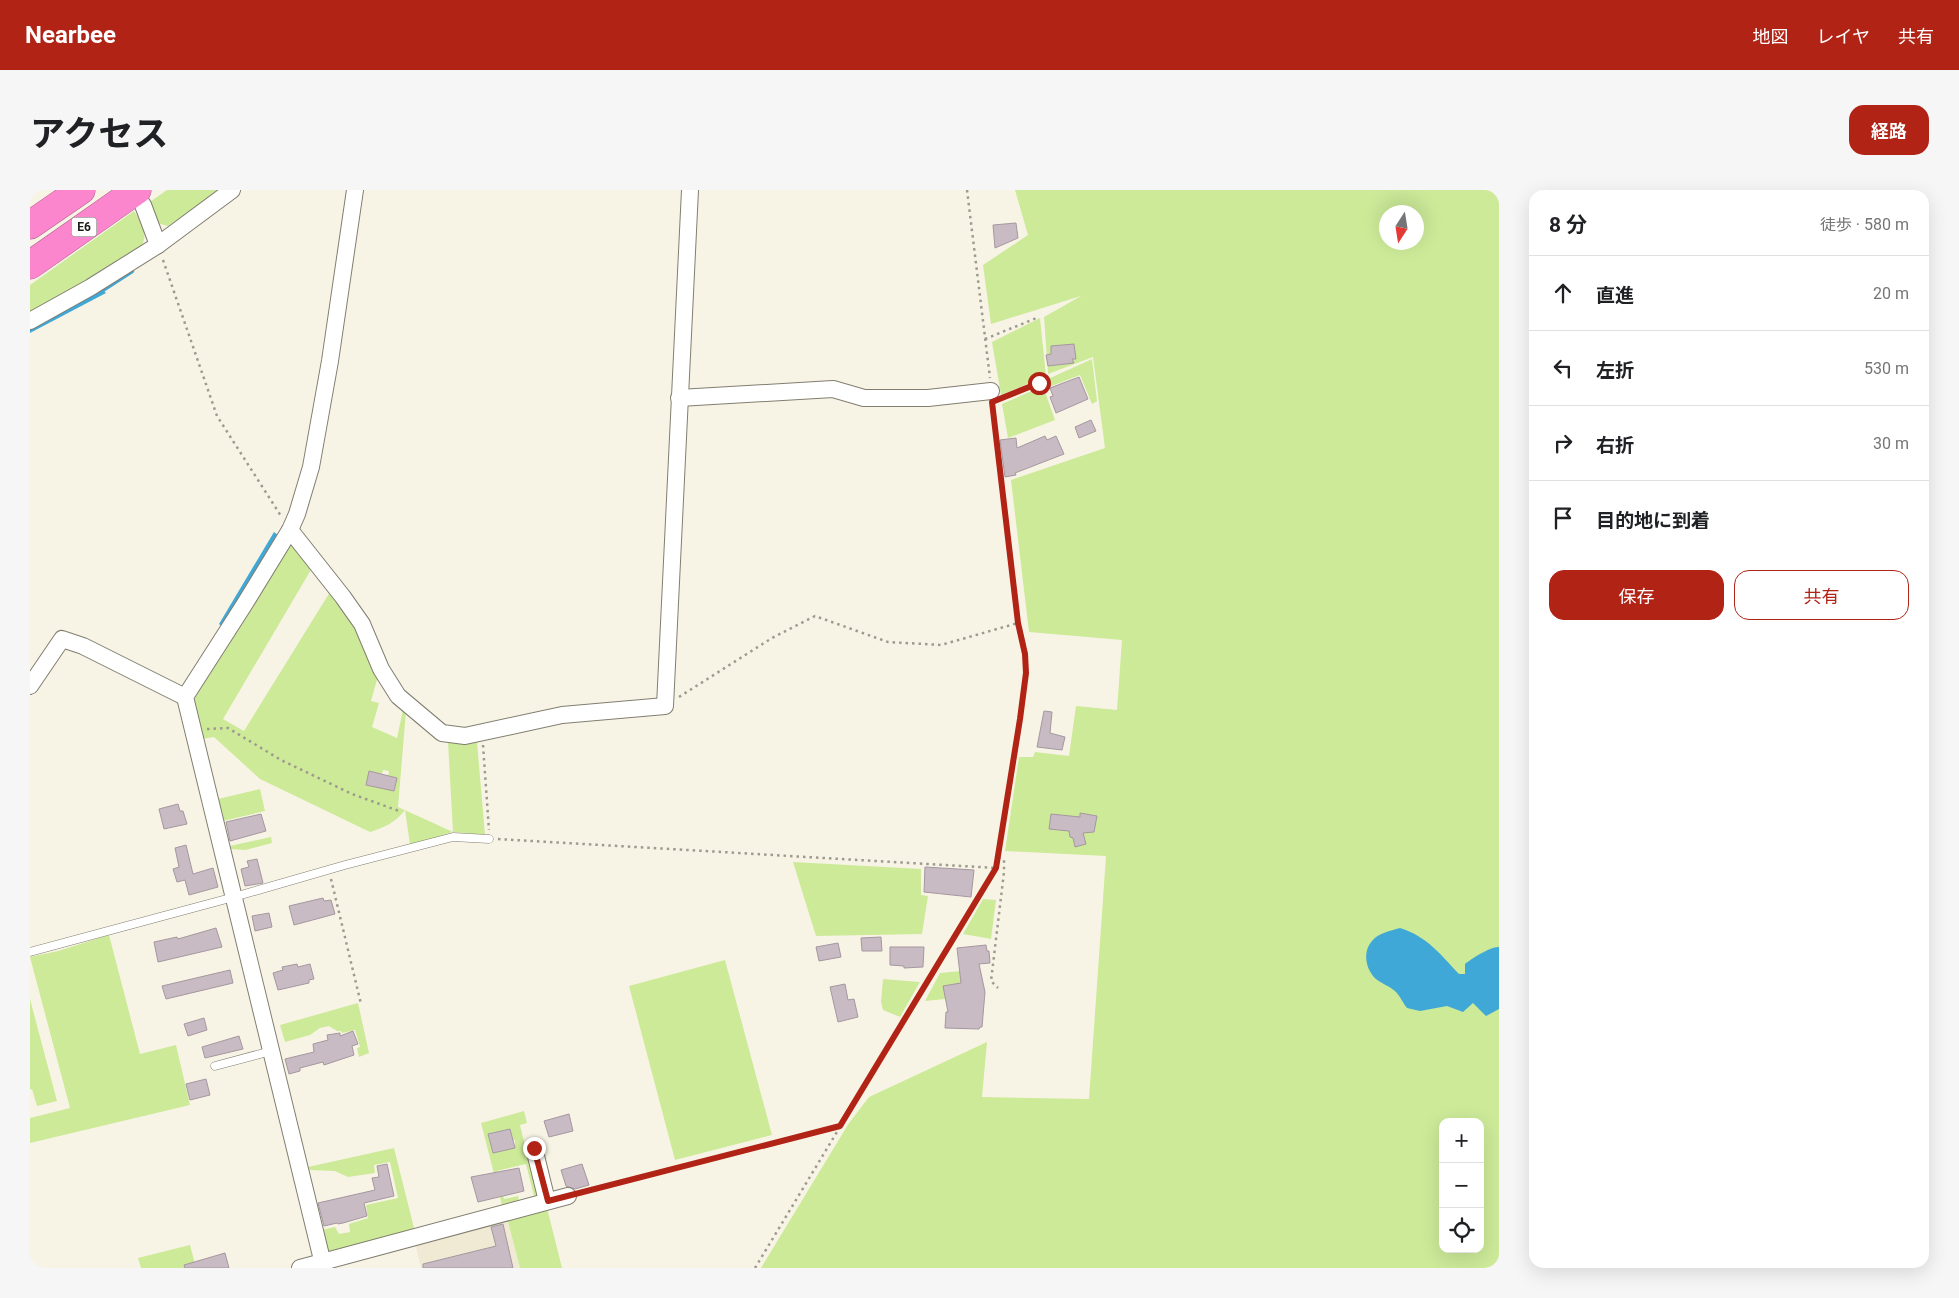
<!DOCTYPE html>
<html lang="ja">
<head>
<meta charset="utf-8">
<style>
  :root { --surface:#fff; --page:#f6f6f6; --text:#202124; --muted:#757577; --line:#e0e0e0; --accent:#b12315 }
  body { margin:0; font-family:Roboto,"Noto Sans JP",sans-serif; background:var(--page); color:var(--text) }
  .controls { position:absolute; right:15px; bottom:15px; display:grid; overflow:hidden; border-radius:10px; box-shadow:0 5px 20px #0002 }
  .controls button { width:45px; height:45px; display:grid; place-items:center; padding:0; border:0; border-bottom:1px solid var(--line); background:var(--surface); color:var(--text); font:25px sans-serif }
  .compass { position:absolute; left:1349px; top:15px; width:45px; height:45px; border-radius:50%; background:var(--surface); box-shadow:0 5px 20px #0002; rotate:192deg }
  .stop { position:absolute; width:15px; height:15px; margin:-11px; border:4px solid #b12315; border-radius:50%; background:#fff }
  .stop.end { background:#b12315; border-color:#fff; box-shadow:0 1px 5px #0008 }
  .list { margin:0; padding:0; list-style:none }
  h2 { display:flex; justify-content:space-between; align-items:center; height:65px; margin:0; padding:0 20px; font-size:21px }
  h2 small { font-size:16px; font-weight:400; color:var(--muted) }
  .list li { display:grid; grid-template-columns:32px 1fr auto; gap:15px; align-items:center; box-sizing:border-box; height:75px; padding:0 20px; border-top:1px solid var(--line) }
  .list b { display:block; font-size:19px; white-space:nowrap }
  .list em { font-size:16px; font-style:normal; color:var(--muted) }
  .actions { display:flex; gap:10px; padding:15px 20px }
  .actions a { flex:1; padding:11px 0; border:1px solid var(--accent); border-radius:15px; text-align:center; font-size:18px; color:var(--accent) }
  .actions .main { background:var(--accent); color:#fff }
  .icon { flex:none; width:28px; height:28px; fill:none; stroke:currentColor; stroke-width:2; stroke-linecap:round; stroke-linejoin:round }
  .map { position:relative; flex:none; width:1469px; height:1078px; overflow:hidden; border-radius:15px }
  header { display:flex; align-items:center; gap:30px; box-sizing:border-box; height:70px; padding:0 25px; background:var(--accent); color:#fff }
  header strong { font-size:24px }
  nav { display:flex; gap:28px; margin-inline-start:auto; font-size:18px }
  .intro { display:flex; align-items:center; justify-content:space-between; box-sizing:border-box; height:120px; padding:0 30px }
  h1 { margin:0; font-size:35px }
  .button { padding:12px 22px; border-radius:15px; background:var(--accent); color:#fff; font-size:18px; font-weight:700 }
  main { display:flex; gap:30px; padding:0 30px }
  aside { flex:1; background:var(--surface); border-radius:15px; box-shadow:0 5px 20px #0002 }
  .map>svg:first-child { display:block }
</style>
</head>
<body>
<header>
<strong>Nearbee</strong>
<nav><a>地図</a><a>レイヤ</a><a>共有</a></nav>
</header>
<div class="intro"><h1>アクセス</h1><a class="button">経路</a></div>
<main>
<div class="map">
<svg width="1469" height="1078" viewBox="0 0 1469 1078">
  <rect width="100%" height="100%" fill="#f8f4e5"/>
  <polygon fill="#f0ead4" points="477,1028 490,1078 391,1078 385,1053"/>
  <g fill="#ccea98" fill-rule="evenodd">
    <polygon points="137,0 191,0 138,36 123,32 117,14"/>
    <path d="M985 0H1469V1078H731L819 933 839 907 957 852 952 907 1059 909 1076 666 975 661 989 567H1003L1005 562 1039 566 1046 516 1087 520 1092 450 999 442 981 290 1075 258 1063 167 1018 184 1014 127 1051 106 961 134 953 75 998 45ZM1356 22H1386V52H1356ZM1413 932H1450V1059H1413Z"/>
    <path d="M104 21C112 33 118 42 112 56L0 125V95Z"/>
    <polygon points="1010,128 1016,186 971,205 962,152"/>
    <polygon points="1062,169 1067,211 1062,214 1050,185 1019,197 1018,189"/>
    <polygon points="1013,196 1025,230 978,248 972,214"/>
    <path d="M260 353 263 354 282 378 193 529 214 541 300 402 325 435 348 486 341 511 349 513 342 537 367 548 373 520 376 521 368 617 423 642 418 552H447L455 645 423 642 380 655 375 620C365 633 355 637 340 642L230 589 184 547 172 549 163 511ZM353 580 359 581 358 586 367 588 364 601 337 595 339 581 352 584Z"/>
    <polygon points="230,599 235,621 193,631 188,609"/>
    <polygon points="241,647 242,653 215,660 200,659 200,656"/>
    <polygon points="763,672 891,679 891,705 898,706 892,744 786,746"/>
    <polygon points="953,709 966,710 961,749 933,744"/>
    <polygon points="79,745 110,864 146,855 160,915 0,953 0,928 40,918 0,767 28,761"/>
    <polygon points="695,770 742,945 645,970 599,796"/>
    <polygon points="931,781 935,807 895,811 910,783"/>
    <polygon points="853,789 890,792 870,827 853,820 851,812"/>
    <polygon points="0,809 27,911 7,916 2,899 0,900"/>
    <polygon points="328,813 339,863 329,867 327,858 330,857 325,840 312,843 311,841 307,841 299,836 290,838 280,845 255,852 250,835"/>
    <path d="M494 921 497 933 490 935 508 1009 505 1010 496 974 467 981 474 1009 488 1006 490 1015 473 1019 451 933ZM480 939 483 950H485V957L463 963 458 944Z"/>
    <polygon points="364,958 385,1042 301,1064 297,1060 292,1040 305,1037 309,1044 320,1042 319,1034 338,1028 336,1015 368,1008 360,972 344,975 345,983 318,987 305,981 280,980 278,977"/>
    <polygon points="517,1018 532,1078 490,1078 477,1028"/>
    <polygon points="160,1055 166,1078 111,1078 108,1068"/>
  </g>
  <g fill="#3fa8d7">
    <polygon points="70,97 76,103 0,143 0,135"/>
    <polygon points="244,342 252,348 196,440 189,434"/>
    <path d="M1370 738C1398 747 1410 764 1429 784H1435V774C1441 769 1461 756 1469 757V819L1456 826 1443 813 1433 822 1417 816 1390 821 1377 818C1373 813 1370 806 1366 802 1360 796 1352 794 1346 789 1336 780 1332 762 1342 751 1348 743 1360 741 1370 738Z"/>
  </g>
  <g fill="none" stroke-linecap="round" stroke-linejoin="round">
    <polyline stroke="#3fa8d7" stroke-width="4.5" points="68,103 102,81"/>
  </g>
  <g fill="#c9bbc3" stroke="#a597a0">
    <polygon points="986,33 988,48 965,58 963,35"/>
    <polygon points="1044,154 1046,169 1042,169 1044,173 1018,176 1016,165 1021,164 1021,156"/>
    <polygon points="1049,187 1058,209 1026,223 1020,207 1023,206 1020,198"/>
    <polygon points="1061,230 1066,241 1049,248 1045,237"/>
    <polygon points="1015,246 1017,250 1026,246 1034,264 985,283 986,285 975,287 970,250 986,248 987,258"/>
    <polygon points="1014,521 1022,522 1020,543 1035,547 1032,560 1007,557"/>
    <polygon points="339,581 367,588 364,601 336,595"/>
    <polygon points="148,614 150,621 153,621 157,634 134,639 129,619"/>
    <polygon points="1050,623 1067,626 1064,642 1053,643 1056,654 1045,657 1043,648 1040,647 1039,641 1019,639 1021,624 1050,627"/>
    <polygon points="231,624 236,641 200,651 196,632"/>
    <polygon points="156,655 163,684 183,678 188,697 159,705 155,690 147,692 143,679 149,677 145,658"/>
    <polygon points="227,669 233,693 215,696 211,679 219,677 217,671"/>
    <polygon points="895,677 944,680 941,707 894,702"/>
    <polygon points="293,708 294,711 301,710 305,724 264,735 259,716"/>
    <polygon points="239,723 242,737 225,741 222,726"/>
    <polygon points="186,738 192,757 128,772 124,752 147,747 148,749"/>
    <polygon points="851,747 852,761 832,761 831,748"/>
    <polygon points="808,753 811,767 789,771 786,757"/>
    <polygon points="956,755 957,761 959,761 960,773 949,774 955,802 952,837 950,837 949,839 915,838 916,822 918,822 913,796 931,793 927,758"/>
    <polygon points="860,757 894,757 893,777 874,778 874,776 860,775"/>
    <polygon points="267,774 268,777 280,774 284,789 279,790 279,793 248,800 243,783 253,780 252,777"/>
    <polygon points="200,780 203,793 136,809 132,796"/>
    <polygon points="815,794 818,810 824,809 828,827 808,832 800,797"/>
    <polygon points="174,828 177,840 158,846 154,834"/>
    <polygon points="323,841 328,854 322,856 324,865 294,875 293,872 270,878 270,881 259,884 255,869 284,862 283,854 298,850 297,845 310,843 310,846"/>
    <polygon points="209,846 213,859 175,868 172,857"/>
    <polygon points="176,889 180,905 160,910 156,894"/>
    <polygon points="539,924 543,941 519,947 514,931"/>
    <polygon points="480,939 485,958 463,963 458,944"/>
    <polygon points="357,974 364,1006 334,1013 337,1026 313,1033 308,1034 307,1033 294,1036 288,1013 345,1000 342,988 349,987 347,976"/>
    <polygon points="552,974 559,995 545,999 536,996 531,980"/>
    <polygon points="489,978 494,1001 448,1012 441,987"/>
    <polygon points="473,1034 483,1078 393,1078 393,1074 466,1056 461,1037"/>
    <polygon points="195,1063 199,1078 155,1078 154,1075"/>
  </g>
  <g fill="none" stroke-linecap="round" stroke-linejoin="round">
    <defs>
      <g id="service">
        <polyline points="0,762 204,707 315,675 423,647 459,649"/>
        <polyline points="185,876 241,861"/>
      </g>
      <g id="minor">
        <polyline points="113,15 128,55"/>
        <polyline points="0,131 61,97 128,55 202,0"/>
        <polyline points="649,208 803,199 834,208 898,208 961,201"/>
        <polyline points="260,340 313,407 332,434 351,479 368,506 412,543 435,546 532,525 635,516 660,0"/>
        <polyline points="0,496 32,449 53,456 155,507"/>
        <polyline points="504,958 517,1011"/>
        <polyline points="270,1078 538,1006"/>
        <polyline points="294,1078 155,507 214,415 260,340 267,324 281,277 300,171 325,0"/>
      </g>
      <g id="motorway">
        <polyline points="0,35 51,0"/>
        <polyline points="0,75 107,0"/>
      </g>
    </defs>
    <use href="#service" stroke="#817e70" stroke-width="9"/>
    <use href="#minor" stroke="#817e70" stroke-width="18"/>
    <use href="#motorway" stroke="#af618e" stroke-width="29"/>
    <g stroke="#9d9a8f" stroke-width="2.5" stroke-dasharray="2.5 4" stroke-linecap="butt">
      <polyline points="937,0 960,188"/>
      <polyline points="133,70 187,226 251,326"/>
      <polyline points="955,149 1009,127"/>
      <polyline points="974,207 1009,193"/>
      <polyline points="649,507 742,448 785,426 858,452 911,455 988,433"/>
      <polyline points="177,539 198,538 251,570 322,604 369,621"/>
      <polyline points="453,555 459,640"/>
      <polyline points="468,649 966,678"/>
      <polyline points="968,668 974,670 974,682 961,791 968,798"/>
      <polyline points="301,689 331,814"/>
      <polyline points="552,1002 810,936"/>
      <polyline points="725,1078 966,678 990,529 995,483 995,463 988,433 963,216"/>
    </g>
    <use href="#service" stroke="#fff" stroke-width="8"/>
    <use href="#minor" stroke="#fff" stroke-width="16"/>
    <use href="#motorway" stroke="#fc86ce" stroke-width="28"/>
  </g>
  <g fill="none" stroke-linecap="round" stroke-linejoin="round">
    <polyline stroke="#b12315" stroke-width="6" points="504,958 518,1011 810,936 966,678 990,529 996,483 995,464 988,433 962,212 1009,193"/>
  </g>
  <g text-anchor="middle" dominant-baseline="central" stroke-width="5" stroke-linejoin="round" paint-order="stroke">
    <rect fill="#fff" stroke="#62615d" stroke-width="1" x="41.5" y="27.5" width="25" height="19" rx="4"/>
    <g font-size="12" font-weight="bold" fill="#1f1d18">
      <text x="54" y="37">E6</text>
    </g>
  </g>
</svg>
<div class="controls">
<button>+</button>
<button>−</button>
<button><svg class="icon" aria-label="locate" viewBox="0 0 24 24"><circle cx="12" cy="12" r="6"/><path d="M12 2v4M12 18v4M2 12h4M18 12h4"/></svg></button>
</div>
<svg class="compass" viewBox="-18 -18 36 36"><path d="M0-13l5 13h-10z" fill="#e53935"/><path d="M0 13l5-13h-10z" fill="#757577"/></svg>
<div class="stop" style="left:1009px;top:193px"></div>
<div class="stop end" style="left:504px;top:958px"></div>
</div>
<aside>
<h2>8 分<small>徒歩 · 580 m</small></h2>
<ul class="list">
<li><svg class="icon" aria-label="ahead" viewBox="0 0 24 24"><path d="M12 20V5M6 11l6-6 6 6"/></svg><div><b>直進</b></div><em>20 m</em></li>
<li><svg class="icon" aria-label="left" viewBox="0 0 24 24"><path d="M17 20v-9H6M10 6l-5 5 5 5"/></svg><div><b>左折</b></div><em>530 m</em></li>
<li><svg class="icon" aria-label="right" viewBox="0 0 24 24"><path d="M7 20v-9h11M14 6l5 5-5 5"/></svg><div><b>右折</b></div><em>30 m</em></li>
<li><svg class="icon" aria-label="arrive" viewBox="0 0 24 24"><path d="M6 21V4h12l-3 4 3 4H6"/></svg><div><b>目的地に到着</b></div></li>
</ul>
<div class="actions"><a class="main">保存</a><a>共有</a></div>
</aside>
</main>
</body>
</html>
